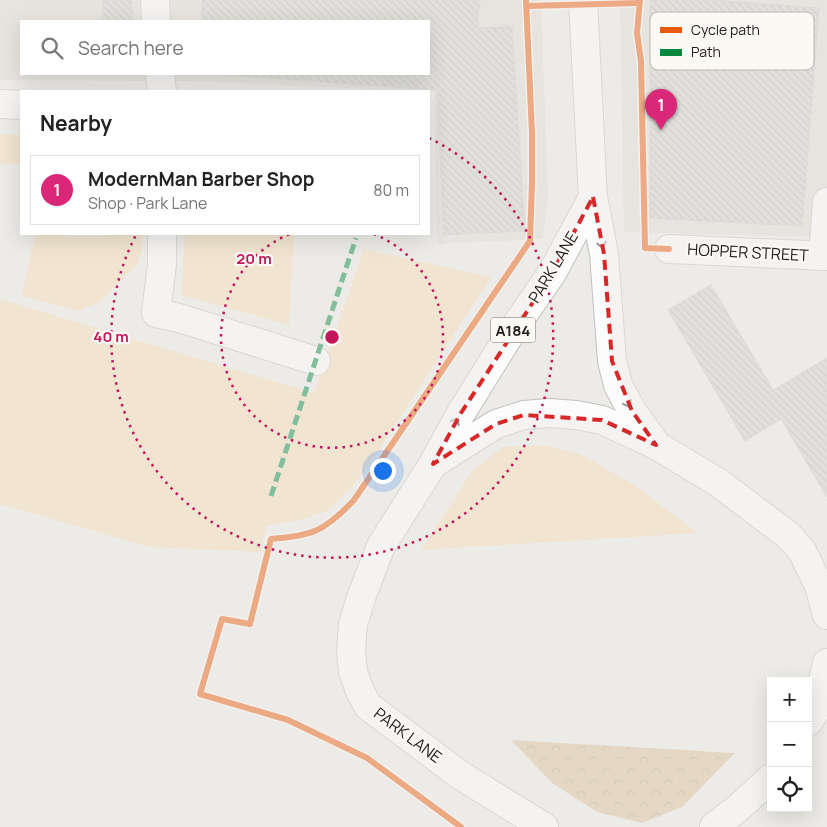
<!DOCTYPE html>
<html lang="en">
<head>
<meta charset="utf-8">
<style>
  :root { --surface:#fff; --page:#f2f2f2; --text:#222; --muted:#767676; --line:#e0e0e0; --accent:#db2777 }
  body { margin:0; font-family:Manrope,sans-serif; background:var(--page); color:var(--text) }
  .controls { position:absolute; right:15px; bottom:15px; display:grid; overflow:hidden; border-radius:0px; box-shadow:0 5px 20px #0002 }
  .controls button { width:45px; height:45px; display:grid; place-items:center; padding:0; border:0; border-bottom:1px solid var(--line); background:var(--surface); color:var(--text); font:25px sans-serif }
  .you { position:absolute; left:382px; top:470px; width:18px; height:18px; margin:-12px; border:4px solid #fff; border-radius:50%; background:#1a73e8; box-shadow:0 0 0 8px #1a73e833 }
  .badge { display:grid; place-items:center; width:32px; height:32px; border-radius:50%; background:var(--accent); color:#fff; font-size:16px; font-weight:700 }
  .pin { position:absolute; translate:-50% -41px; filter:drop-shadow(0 1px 2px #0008) }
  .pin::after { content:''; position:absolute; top:26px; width:18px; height:15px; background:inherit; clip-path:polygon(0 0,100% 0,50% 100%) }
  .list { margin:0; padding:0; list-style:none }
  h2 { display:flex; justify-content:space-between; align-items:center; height:65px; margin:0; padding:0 20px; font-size:21px }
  h2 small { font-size:16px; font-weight:400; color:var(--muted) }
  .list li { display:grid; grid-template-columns:32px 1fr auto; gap:15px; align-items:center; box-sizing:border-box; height:70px; margin:0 10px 10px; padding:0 10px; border:1px solid var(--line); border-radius:0px }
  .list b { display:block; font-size:19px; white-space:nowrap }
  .list p { margin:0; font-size:16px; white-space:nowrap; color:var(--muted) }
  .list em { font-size:16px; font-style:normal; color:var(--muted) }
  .icon { flex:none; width:28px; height:28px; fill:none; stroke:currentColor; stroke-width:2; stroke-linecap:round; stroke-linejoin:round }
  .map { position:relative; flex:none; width:827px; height:827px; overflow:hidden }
  .search { position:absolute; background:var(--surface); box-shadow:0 5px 20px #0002; left:20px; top:20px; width:410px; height:55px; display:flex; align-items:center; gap:12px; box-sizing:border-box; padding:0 18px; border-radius:0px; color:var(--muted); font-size:19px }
  .panel { position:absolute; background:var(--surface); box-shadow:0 5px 20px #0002; left:20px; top:90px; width:410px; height:145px; border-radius:0px }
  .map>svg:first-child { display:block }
</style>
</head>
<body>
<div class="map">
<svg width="827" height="827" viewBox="0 0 827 827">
  <defs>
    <pattern id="forest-crowns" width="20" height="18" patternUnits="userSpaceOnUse" patternTransform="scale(1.25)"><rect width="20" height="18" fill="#dac199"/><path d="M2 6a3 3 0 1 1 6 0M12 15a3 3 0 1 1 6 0" fill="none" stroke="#bba684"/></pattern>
    <pattern id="building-back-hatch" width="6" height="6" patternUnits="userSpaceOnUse" patternTransform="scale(1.25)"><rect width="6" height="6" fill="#d3d2cf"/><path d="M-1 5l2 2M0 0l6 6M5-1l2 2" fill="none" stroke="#b5b4b1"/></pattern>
  </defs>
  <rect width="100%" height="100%" fill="#edebe8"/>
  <g fill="#e1dcd4" fill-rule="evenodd">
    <path d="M0 0H541L548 198 543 239 437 244 434 92 188 81 0 80ZM21 21H429V74H21Z"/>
    <polygon points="620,0 827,0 827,237 624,232"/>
  </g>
  <g fill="#f5ddb7">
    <polygon points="0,134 21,135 21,165 0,163"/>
    <polygon points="35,234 65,234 65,237 144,234 139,262 101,301 78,311 22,296"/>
    <polygon points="185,234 294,234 289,325 181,295"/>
    <polygon points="364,249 491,277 368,467 349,490 329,510 301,520 266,526 261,552 149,547 0,504 0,299 314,393"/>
    <polygon points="544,445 580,454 636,486 698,533 421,550 472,471 503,447"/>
  </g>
  <polygon fill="url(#forest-crowns)" points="511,740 735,753 682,807 642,823 597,812 552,783"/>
  <g fill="url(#building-back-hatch)" stroke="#cac8c6">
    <polygon points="103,0 131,0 133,21 102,21"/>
    <polygon points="202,0 480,0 477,28 512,27 525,231 444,235 437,90 211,74 429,74 429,21 202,21"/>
    <polygon points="650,0 711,0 819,8 802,226 650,218"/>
    <polygon points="711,285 773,390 827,358 827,497 781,419 745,441 668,310"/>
  </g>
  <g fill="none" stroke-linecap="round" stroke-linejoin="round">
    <defs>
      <g id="minor">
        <polyline points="155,0 156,21"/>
        <polyline points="160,74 162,91"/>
        <polyline points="0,104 21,105"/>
        <polyline points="162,234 162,264 156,313 179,318 316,361"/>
        <polyline points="669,249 827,256"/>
        <polyline points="823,256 827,202"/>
      </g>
      <g id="highway">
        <polyline points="583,0 593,197 604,254 612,361 618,385 632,411 655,443"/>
        <polyline points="434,462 461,413 512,331 552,273 593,197"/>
        <polyline points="808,722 816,710 827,663"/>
        <polyline points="544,827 460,775 368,706 360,691 353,672 351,651 353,624 362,595 381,546 433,464 496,424 524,415 549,413 576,415 602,420 656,445 719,483 789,536 802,551 819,586 827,615"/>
        <polyline points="714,827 738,808 771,778"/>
      </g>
    </defs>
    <use href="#minor" stroke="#c2c0be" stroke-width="30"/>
    <use href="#highway" stroke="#c2c0be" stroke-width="30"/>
    <use href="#minor" stroke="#fcfcfc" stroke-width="28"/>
    <use href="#highway" stroke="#fcfcfc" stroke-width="28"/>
    <polyline stroke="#00873e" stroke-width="5" stroke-dasharray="10 5" stroke-linecap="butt" points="271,496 356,238"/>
    <defs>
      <g id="cycleway">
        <polyline points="640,0 637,33 641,61 645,248 669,249"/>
        <polyline points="527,6 638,3"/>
        <path d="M461 827 367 758 288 720 200 694 222 619 250 624 271 539C312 536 325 531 354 500L530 241 532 183V133L526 0"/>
      </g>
    </defs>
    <use href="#cycleway" stroke="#fcf9f4" stroke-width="9"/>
    <use href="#cycleway" stroke="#e8590c" stroke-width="6"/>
  </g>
  <defs><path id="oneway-chevron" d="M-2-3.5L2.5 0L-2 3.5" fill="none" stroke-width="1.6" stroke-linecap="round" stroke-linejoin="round" transform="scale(1.25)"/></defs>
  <g stroke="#9a9999">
    <use href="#oneway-chevron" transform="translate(602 245) rotate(78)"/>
    <use href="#oneway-chevron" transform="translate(628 404) rotate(62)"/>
    <use href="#oneway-chevron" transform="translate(456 421) rotate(-62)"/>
  </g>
  <path d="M0 0H827V827H0ZM593 197 604 254 612 361 632 411 656 445 602 420 524 415 496 424 433 464 461 413 552 273Z" fill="#edebe8" fill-opacity=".55" fill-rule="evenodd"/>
  <path fill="none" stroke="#d62828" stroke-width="4" stroke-dasharray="10 6" stroke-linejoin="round" d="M593 197 604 254 612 361 632 411 656 445 602 420 524 415 496 424 433 464 461 413 552 273Z"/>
  <g fill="none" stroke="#c2185b" stroke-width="2.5" stroke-dasharray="2.5 5">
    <path d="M374 234A111 111 0 1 1 290 234"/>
    <path d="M429 138A221 221 0 1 1 136 235"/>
  </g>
  <g text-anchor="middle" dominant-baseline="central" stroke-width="4.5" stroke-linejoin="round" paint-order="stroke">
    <rect fill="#fcf9f4" stroke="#636260" stroke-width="1" x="490.5" y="317.5" width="45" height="25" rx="4"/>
    <g font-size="15" font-weight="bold" fill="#222120">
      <text x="513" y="330">A184</text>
    </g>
    <g font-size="16" fill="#222120" stroke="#fcf9f4">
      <text transform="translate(748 252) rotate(3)">HOPPER STREET</text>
      <text transform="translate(553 267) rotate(-59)">PARK LANE</text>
      <text transform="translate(408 735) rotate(37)">PARK LANE</text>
    </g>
  </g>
  <rect x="650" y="12" width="164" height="58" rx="8" fill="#fcf9f4" stroke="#bbb8b4" stroke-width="1"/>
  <rect x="660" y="27" width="22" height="6" fill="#e8590c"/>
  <rect x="660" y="49" width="22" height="7" fill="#00873e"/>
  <g font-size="14" fill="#222120">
    <text x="691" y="35">Cycle path</text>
    <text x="691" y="57">Path</text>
  </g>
  <circle cx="332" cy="337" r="8" fill="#c2185b" stroke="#fcf9f4" stroke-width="2.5"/>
  <g font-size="15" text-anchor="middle" font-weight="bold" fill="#c2185b" stroke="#fcf9f4" stroke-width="4.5" stroke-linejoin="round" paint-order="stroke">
    <text x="254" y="264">20 m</text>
    <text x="111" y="342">40 m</text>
  </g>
</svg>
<div class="controls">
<button>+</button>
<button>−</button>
<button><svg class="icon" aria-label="locate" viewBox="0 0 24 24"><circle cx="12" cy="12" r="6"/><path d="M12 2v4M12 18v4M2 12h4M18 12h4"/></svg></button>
</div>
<div class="you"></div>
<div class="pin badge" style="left:661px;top:130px">1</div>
<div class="search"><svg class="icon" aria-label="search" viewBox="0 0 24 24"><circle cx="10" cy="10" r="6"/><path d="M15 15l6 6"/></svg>Search here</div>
<section class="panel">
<h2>Nearby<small></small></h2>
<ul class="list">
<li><span class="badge">1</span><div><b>ModernMan Barber Shop</b><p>Shop · Park Lane</p></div><em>80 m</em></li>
</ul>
</section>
</div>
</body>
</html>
